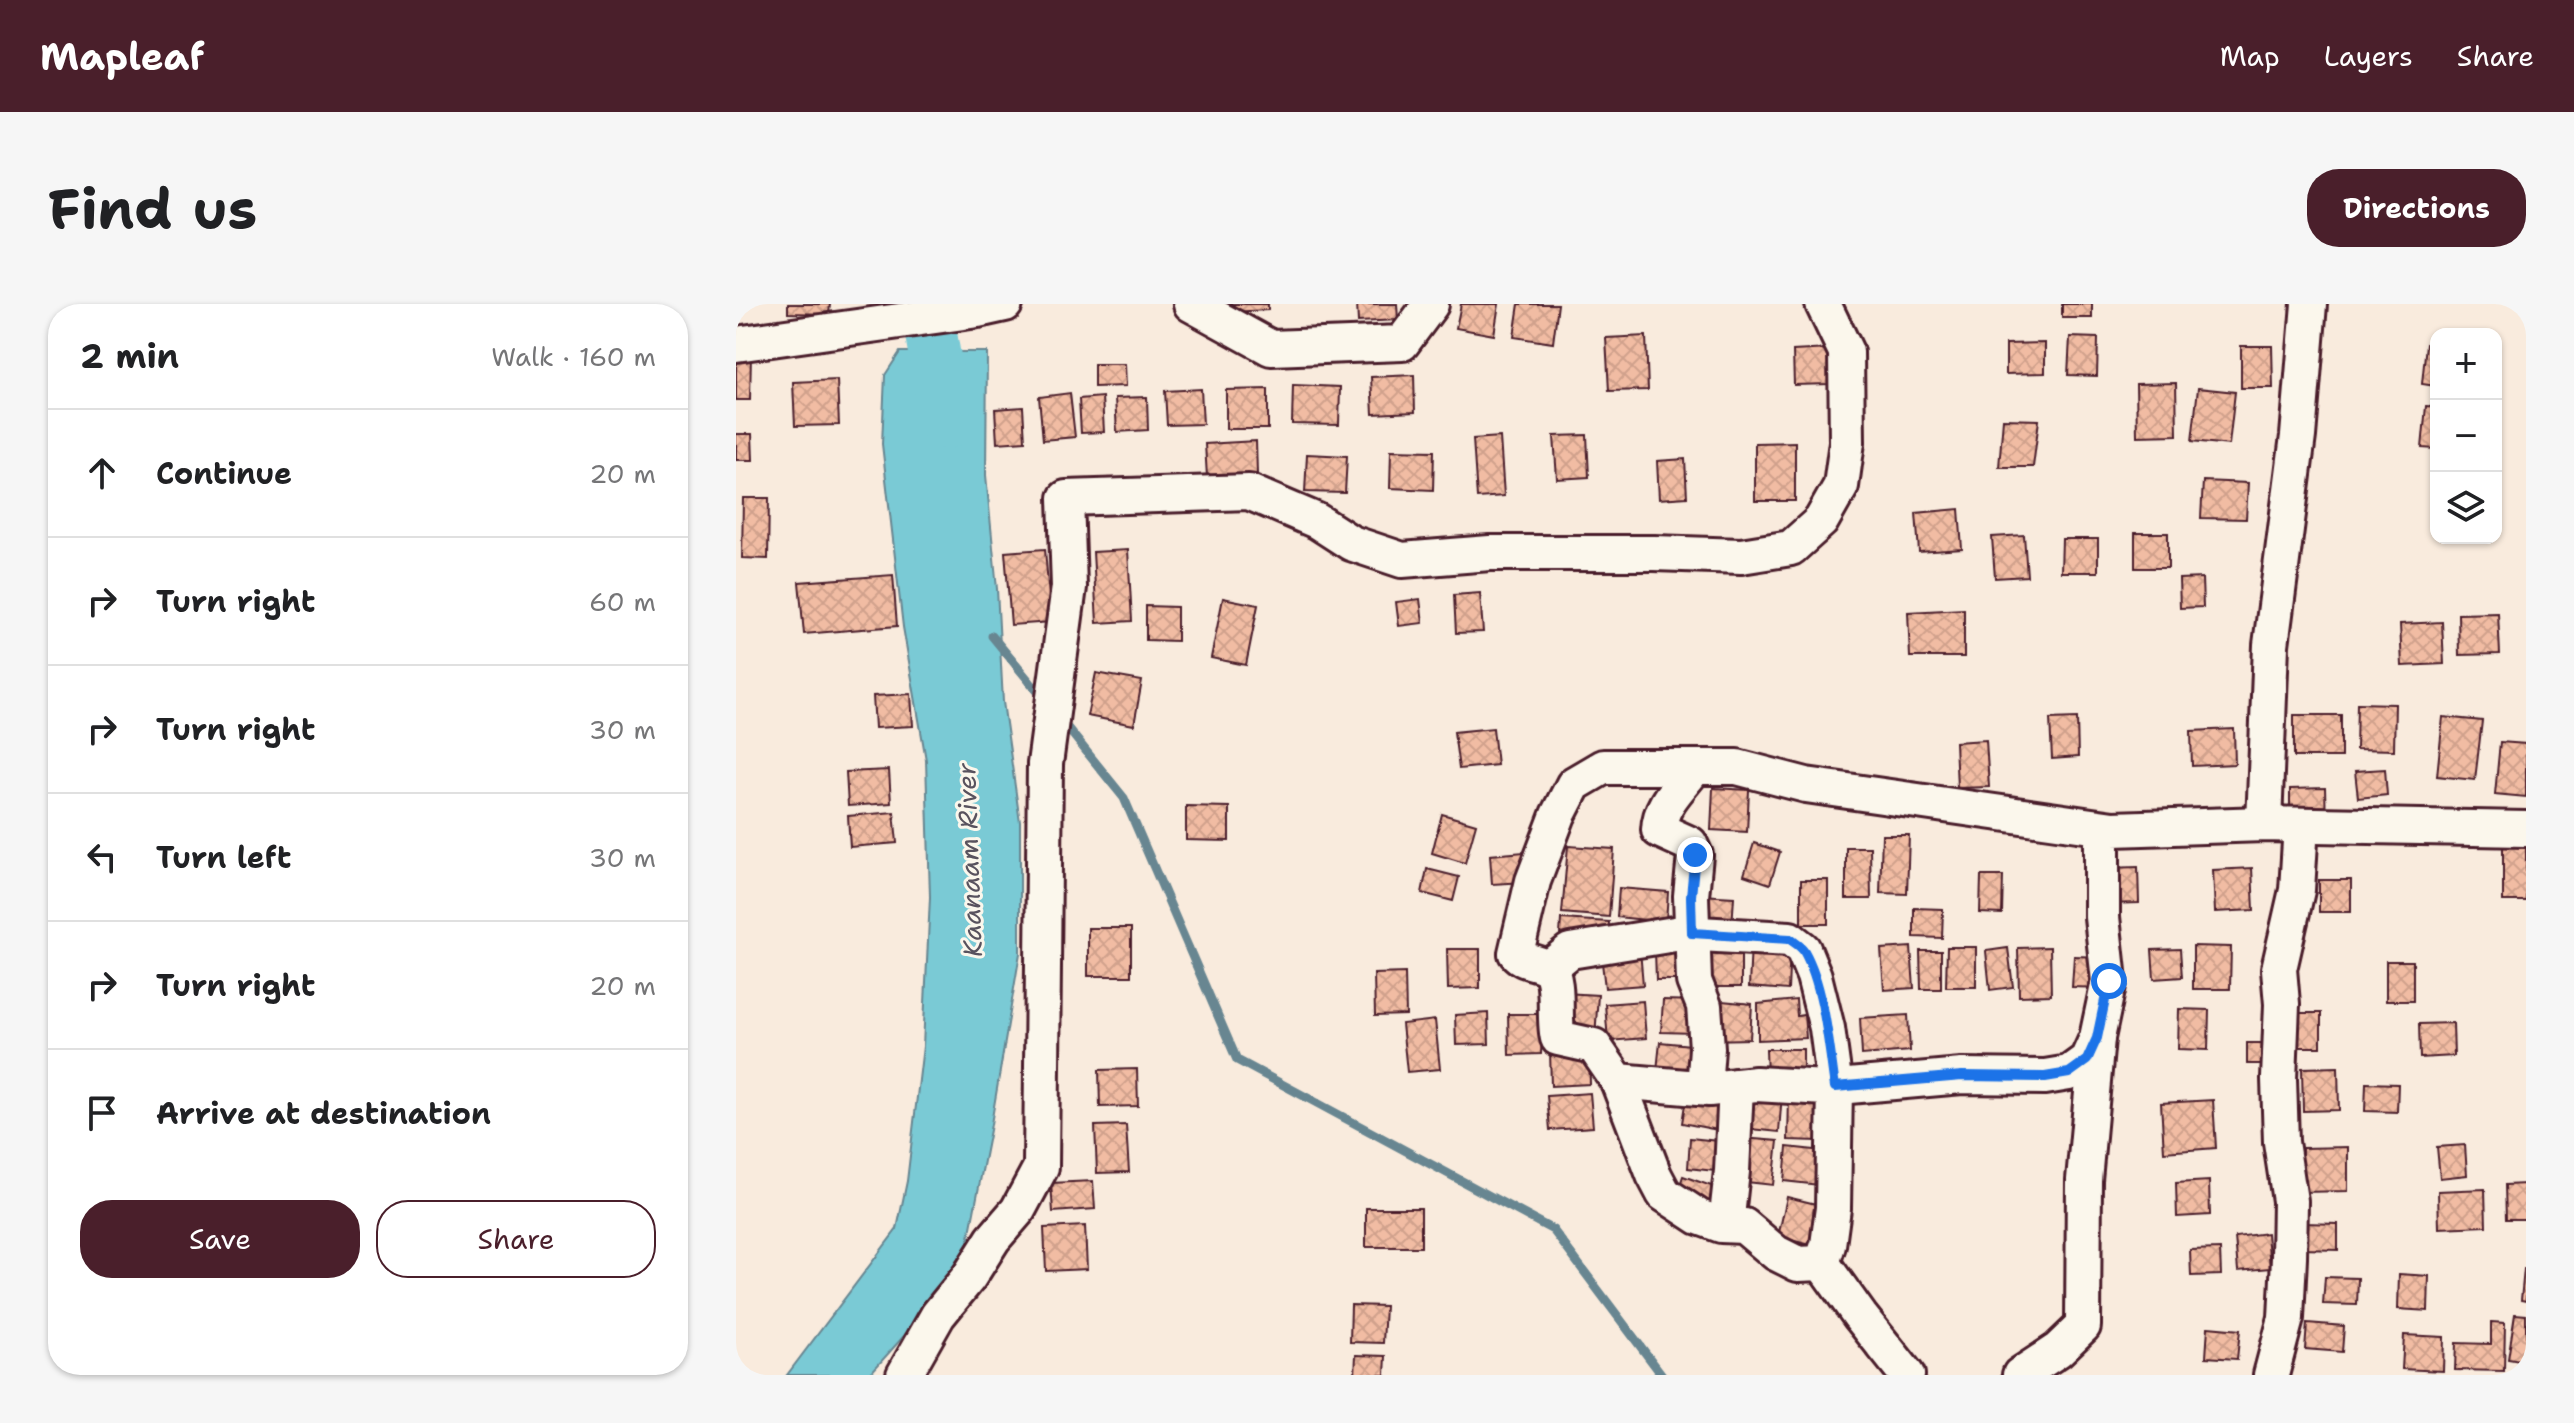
<!DOCTYPE html>
<html lang="en">
<head>
<meta charset="utf-8">
<style>
  :root { --surface:#fff; --page:#f6f6f6; --text:#202124; --muted:#757577; --line:#e0e0e0; --accent:#4a1f2b }
  body { margin:0; font-family:"Shantell Sans",sans-serif; background:var(--page); color:var(--text) }
  .controls { position:absolute; right:24px; top:24px; display:grid; overflow:hidden; border-radius:16px; box-shadow:0 2px 6px #0004 }
  .controls button { width:72px; height:72px; display:grid; place-items:center; padding:0; border:0; border-bottom:2px solid var(--line); background:var(--surface); color:var(--text); font:40px sans-serif }
  .stop { position:absolute; width:24px; height:24px; margin:-18px; border:6px solid #1a73e8; border-radius:50%; background:#fff }
  .stop.end { background:#1a73e8; border-color:#fff; box-shadow:0 2px 8px #0008 }
  .list { margin:0; padding:0; list-style:none }
  h2 { display:flex; justify-content:space-between; align-items:center; height:104px; margin:0; padding:0 32px; font-size:34px }
  h2 small { font-size:26px; font-weight:400; color:var(--muted) }
  .list li { display:grid; grid-template-columns:52px 1fr auto; gap:24px; align-items:center; box-sizing:border-box; height:128px; padding:0 32px; border-top:2px solid var(--line) }
  .list b { display:block; font-size:30px; white-space:nowrap }
  .list em { font-size:26px; font-style:normal; color:var(--muted) }
  .actions { display:flex; gap:16px; padding:24px 32px }
  .actions a { flex:1; padding:18px 0; border:2px solid var(--accent); border-radius:32px; text-align:center; font-size:28px; color:var(--accent) }
  .actions .main { background:var(--accent); color:#fff }
  .icon { flex:none; width:44px; height:44px; fill:none; stroke:currentColor; stroke-width:2; stroke-linecap:round; stroke-linejoin:round }
  .map { position:relative; flex:none; width:1790px; height:1071px; overflow:hidden; border-radius:32px }
  header { display:flex; align-items:center; gap:48px; box-sizing:border-box; height:112px; padding:0 40px; background:var(--accent); color:#fff }
  header strong { font-size:38px }
  nav { display:flex; gap:44px; margin-inline-start:auto; font-size:28px }
  .intro { display:flex; align-items:center; justify-content:space-between; box-sizing:border-box; height:192px; padding:0 48px }
  h1 { margin:0; font-size:56px }
  .button { padding:20px 36px; border-radius:32px; background:var(--accent); color:#fff; font-size:28px; font-weight:700 }
  main { display:flex; gap:48px; padding:0 48px }
  aside { flex:1; background:var(--surface); border-radius:32px; box-shadow:0 2px 6px #0004 }
  .map>svg:first-child { display:block }
</style>
</head>
<body>
<header>
<strong>Mapleaf</strong>
<nav><a>Map</a><a>Layers</a><a>Share</a></nav>
</header>
<div class="intro"><h1>Find us</h1><a class="button">Directions</a></div>
<main>
<aside>
<h2>2 min<small>Walk · 160 m</small></h2>
<ul class="list">
<li><svg class="icon" aria-label="ahead" viewBox="0 0 24 24"><path d="M12 20V5M6 11l6-6 6 6"/></svg><div><b>Continue</b></div><em>20 m</em></li>
<li><svg class="icon" aria-label="right" viewBox="0 0 24 24"><path d="M7 20v-9h11M14 6l5 5-5 5"/></svg><div><b>Turn right</b></div><em>60 m</em></li>
<li><svg class="icon" aria-label="right" viewBox="0 0 24 24"><path d="M7 20v-9h11M14 6l5 5-5 5"/></svg><div><b>Turn right</b></div><em>30 m</em></li>
<li><svg class="icon" aria-label="left" viewBox="0 0 24 24"><path d="M17 20v-9H6M10 6l-5 5 5 5"/></svg><div><b>Turn left</b></div><em>30 m</em></li>
<li><svg class="icon" aria-label="right" viewBox="0 0 24 24"><path d="M7 20v-9h11M14 6l5 5-5 5"/></svg><div><b>Turn right</b></div><em>20 m</em></li>
<li><svg class="icon" aria-label="arrive" viewBox="0 0 24 24"><path d="M6 21V4h12l-3 4 3 4H6"/></svg><div><b>Arrive at destination</b></div></li>
</ul>
<div class="actions"><a class="main">Save</a><a>Share</a></div>
</aside>
<div class="map">
<svg width="1790" height="1071" viewBox="0 0 1790 1071">
  <defs>
    <pattern id="building-cross-hatch" width="8" height="8" patternUnits="userSpaceOnUse" patternTransform="scale(2)"><rect width="8" height="8" fill="#f1bca3"/><path d="M0 0l8 8M0 8l8-8" fill="none" stroke="#d0a18c"/></pattern>
  </defs>
  <rect width="100%" height="100%" fill="#f9ebdd"/>
  <filter id="ink" filterUnits="userSpaceOnUse"><feTurbulence type="fractalNoise" baseFrequency=".0125" numOctaves="2"/><feDisplacementMap in="SourceGraphic" scale="16" xChannelSelector="R" yChannelSelector="G"/><feConvolveMatrix kernelMatrix="1 2 1 2 8 2 1 2 1" color-interpolation-filters="sRGB"/></filter>
  <g filter="url(#ink)">
    <polygon fill="#7acad5" stroke="#678691" stroke-width="2" points="164,48 251,48 250,171 261,285 267,398 284,518 284,649 254,826 232,939 185,1013 133,1071 51,1071 161,925 171,877 187,742 194,593 190,456 167,323 146,140 149,71"/>
    <g fill="none" stroke-linecap="round" stroke-linejoin="round">
      <g stroke="#678691" stroke-width="9">
        <polyline points="256,332 308,395"/>
        <polyline points="325,416 388,494 501,756 817,926 926,1071"/>
      </g>
      <polyline stroke="#7acad5" stroke-width="52" points="190,0 210,119"/>
    </g>
    <g fill="url(#building-cross-hatch)" stroke="#4a1f2b" stroke-width="2">
      <polygon points="52,0 94,0 93,10 52,9"/>
      <polygon points="494,0 532,0 532,6 494,8"/>
      <polygon points="621,0 661,0 662,16 622,18"/>
      <polygon points="725,0 763,0 758,31 720,24"/>
      <polygon points="783,0 822,0 817,39 778,33"/>
      <rect x="1326" y="0" width="30" height="14"/>
      <polygon points="910,32 912,86 873,87 870,34"/>
      <polygon points="1334,33 1362,34 1361,72 1332,71"/>
      <polygon points="1309,39 1309,69 1270,70 1270,40"/>
      <polygon points="1690,40 1700,41 1700,82 1686,80"/>
      <polygon points="1505,42 1536,42 1537,84 1505,84"/>
      <polygon points="1093,45 1094,80 1058,81 1057,47"/>
      <polygon points="0,50 15,50 14,96 0,96"/>
      <polygon points="358,60 389,60 390,82 358,83"/>
      <polygon points="678,71 679,108 637,110 635,73"/>
      <polygon points="101,76 103,121 59,122 57,78"/>
      <polygon points="1440,79 1441,131 1401,132 1400,80"/>
      <polygon points="557,81 604,83 603,121 556,120"/>
      <polygon points="1462,84 1499,88 1493,141 1456,137"/>
      <polygon points="465,85 467,120 431,121 429,87"/>
      <polygon points="532,85 532,125 490,125 490,86"/>
      <polygon points="334,89 339,133 307,136 303,93"/>
      <polygon points="366,93 368,128 345,129 343,95"/>
      <polygon points="411,93 412,126 381,128 379,94"/>
      <polygon points="1690,102 1700,103 1700,145 1686,144"/>
      <polygon points="287,103 289,137 261,139 259,105"/>
      <polygon points="1267,115 1303,116 1297,163 1263,163"/>
      <polygon points="0,130 16,130 17,156 0,156"/>
      <polygon points="851,131 853,173 821,175 818,132"/>
      <polygon points="764,133 768,192 741,194 737,135"/>
      <polygon points="520,137 521,170 471,173 469,140"/>
      <polygon points="1059,138 1059,197 1019,197 1019,139"/>
      <polygon points="655,146 698,147 697,186 654,184"/>
      <polygon points="571,150 611,152 609,189 569,188"/>
      <polygon points="949,155 951,193 923,195 921,157"/>
      <polygon points="1467,177 1512,179 1510,215 1465,214"/>
      <polygon points="7,194 33,194 32,255 6,254"/>
      <polygon points="1223,205 1226,245 1183,248 1180,209"/>
      <rect x="1399" y="229" width="33" height="35"/>
      <polygon points="1288,231 1291,272 1259,274 1256,233"/>
      <polygon points="1326,235 1362,235 1362,268 1325,268"/>
      <polygon points="309,245 315,318 275,321 269,248"/>
      <polygon points="392,246 396,317 361,319 357,248"/>
      <polygon points="157,271 161,322 68,330 63,278"/>
      <polygon points="1466,274 1467,303 1444,304 1443,275"/>
      <polygon points="744,289 747,328 720,329 718,291"/>
      <polygon points="487,294 522,301 510,361 475,354"/>
      <polygon points="684,295 687,319 663,322 660,298"/>
      <polygon points="410,302 441,303 441,337 410,336"/>
      <polygon points="1228,305 1228,353 1174,353 1172,308"/>
      <polygon points="1762,309 1764,350 1723,351 1722,310"/>
      <polygon points="1706,318 1708,360 1666,362 1664,320"/>
      <polygon points="360,369 406,377 398,421 351,412"/>
      <polygon points="175,390 177,422 139,424 137,392"/>
      <polygon points="1621,399 1659,400 1658,446 1620,445"/>
      <rect x="1558" y="411" width="47" height="42"/>
      <polygon points="1707,413 1746,417 1739,476 1701,472"/>
      <polygon points="1341,414 1342,453 1316,455 1314,415"/>
      <polygon points="757,424 761,461 723,465 718,428"/>
      <polygon points="1498,425 1499,460 1456,462 1455,427"/>
      <polygon points="1250,436 1253,483 1221,484 1219,438"/>
      <polygon points="1764,438 1790,440 1790,493 1759,490"/>
      <polygon points="1649,465 1651,491 1622,494 1619,467"/>
      <polygon points="153,466 155,499 112,502 110,468"/>
      <polygon points="977,484 1013,486 1011,528 975,526"/>
      <polygon points="1589,484 1590,518 1554,518 1554,485"/>
      <polygon points="450,502 493,503 493,537 450,536"/>
      <polygon points="158,508 161,539 114,543 112,512"/>
      <polygon points="706,510 740,520 729,559 696,549"/>
      <polygon points="1146,531 1173,531 1171,590 1144,589"/>
      <polygon points="1018,539 1044,548 1034,580 1008,571"/>
      <polygon points="832,542 878,545 873,613 826,609"/>
      <rect x="1767" y="542" width="23" height="55"/>
      <polygon points="1110,543 1134,543 1135,595 1110,595"/>
      <polygon points="788,548 790,578 756,580 754,551"/>
      <polygon points="1402,563 1403,599 1370,600 1370,564"/>
      <polygon points="1516,564 1518,606 1479,608 1477,566"/>
      <polygon points="691,565 723,573 717,597 686,589"/>
      <polygon points="1245,572 1267,572 1266,610 1244,609"/>
      <rect x="1065" y="576" width="27" height="44"/>
      <rect x="1583" y="576" width="32" height="32"/>
      <polygon points="883,584 932,588 930,618 881,613"/>
      <polygon points="965,591 998,593 996,623 963,620"/>
      <polygon points="1178,604 1207,605 1206,634 1178,633"/>
      <polygon points="825,615 873,618 872,634 824,631"/>
      <rect x="352" y="624" width="43" height="48"/>
      <polygon points="1015,639 1054,642 1052,686 1013,683"/>
      <polygon points="1457,642 1495,643 1494,685 1457,685"/>
      <polygon points="1175,643 1178,684 1148,686 1145,645"/>
      <polygon points="1211,643 1240,643 1240,683 1210,683"/>
      <polygon points="1314,643 1315,691 1283,692 1282,644"/>
      <polygon points="1272,644 1277,683 1254,686 1250,647"/>
      <polygon points="711,645 744,645 744,684 712,685"/>
      <polygon points="950,645 950,676 920,676 919,646"/>
      <polygon points="1444,645 1446,673 1418,675 1416,646"/>
      <polygon points="904,646 907,681 869,684 865,650"/>
      <polygon points="966,646 1005,647 1005,683 965,683"/>
      <polygon points="1184,647 1205,647 1205,685 1185,685"/>
      <polygon points="1338,652 1367,653 1367,684 1336,683"/>
      <rect x="1650" y="657" width="27" height="40"/>
      <polygon points="669,669 670,711 639,712 638,670"/>
      <polygon points="828,689 862,691 859,733 825,731"/>
      <polygon points="927,696 961,697 959,729 925,728"/>
      <polygon points="1060,696 1061,712 1068,711 1070,734 1022,736 1022,700"/>
      <polygon points="907,697 910,734 872,737 869,700"/>
      <polygon points="986,697 1016,700 1014,735 973,736 974,712 986,714"/>
      <polygon points="1443,705 1473,706 1472,746 1442,745"/>
      <polygon points="752,709 753,740 720,741 719,711"/>
      <rect x="1553" y="709" width="32" height="34"/>
      <polygon points="772,710 807,710 805,750 773,751"/>
      <polygon points="1172,711 1174,747 1126,751 1124,714"/>
      <polygon points="699,716 704,765 671,768 666,720"/>
      <polygon points="1717,719 1718,752 1684,754 1683,720"/>
      <polygon points="924,738 965,742 962,780 920,776"/>
      <polygon points="1511,739 1533,739 1534,760 1511,760"/>
      <polygon points="1030,745 1067,745 1067,774 1031,774"/>
      <polygon points="853,746 854,780 815,782 814,747"/>
      <polygon points="1602,763 1603,806 1567,807 1566,764"/>
      <polygon points="401,765 402,802 364,803 363,766"/>
      <polygon points="1630,779 1662,780 1661,808 1629,807"/>
      <polygon points="1009,786 1046,789 1043,828 1005,824"/>
      <polygon points="951,788 986,795 982,826 946,819"/>
      <polygon points="854,789 857,823 814,826 811,792"/>
      <polygon points="1053,793 1084,794 1083,837 1052,836"/>
      <polygon points="1477,796 1480,844 1428,848 1425,799"/>
      <polygon points="390,821 393,868 361,869 359,822"/>
      <polygon points="954,834 991,838 988,868 952,864"/>
      <polygon points="1006,834 1042,837 1037,881 1002,877"/>
      <polygon points="1729,841 1731,871 1704,874 1701,843"/>
      <polygon points="1051,843 1087,847 1083,881 1048,877"/>
      <polygon points="1612,843 1612,887 1566,888 1566,844"/>
      <polygon points="947,872 984,885 977,905 940,893"/>
      <polygon points="357,877 359,905 317,908 315,879"/>
      <polygon points="1473,877 1474,911 1441,913 1440,879"/>
      <polygon points="1790,880 1790,915 1770,915 1769,881"/>
      <polygon points="1749,885 1750,922 1703,924 1702,887"/>
      <polygon points="1051,893 1084,901 1075,941 1042,933"/>
      <rect x="630" y="904" width="55" height="39"/>
      <polygon points="1567,919 1602,920 1602,946 1566,945"/>
      <polygon points="349,922 351,965 310,967 308,924"/>
      <polygon points="1531,929 1534,964 1502,967 1499,933"/>
      <polygon points="1484,945 1485,971 1455,972 1454,946"/>
      <polygon points="1788,965 1790,965 1790,997 1785,996"/>
      <polygon points="1663,970 1693,972 1692,1007 1662,1005"/>
      <polygon points="1589,973 1622,974 1621,1001 1587,1000"/>
      <polygon points="615,1001 649,1002 647,1039 614,1038"/>
      <polygon points="1779,1010 1790,1011 1790,1058 1772,1055"/>
      <polygon points="1755,1018 1769,1019 1768,1067 1719,1066 1720,1039 1755,1040"/>
      <polygon points="1571,1019 1608,1022 1606,1048 1569,1045"/>
      <polygon points="1472,1023 1504,1026 1501,1055 1470,1053"/>
      <polygon points="1668,1031 1708,1033 1707,1067 1666,1065"/>
      <polygon points="620,1051 650,1052 649,1071 619,1071"/>
    </g>
    <g fill="none" stroke-linecap="round" stroke-linejoin="round">
      <defs>
        <g id="minor">
          <polyline points="455,0 535,44 666,39 695,0"/>
          <polyline points="0,40 242,6 269,0"/>
          <path d="M959 463C944 484 924 499 923 526L954 540 959 551 955 592 958 677 968 702 971 744 968 784"/>
          <polyline points="1528,520 1535,341 1562,132 1573,0"/>
          <path d="M1366 524V613L1373 677 1361 734 1351 756 1333 769 1309 773 1226 772 1090 784 1020 780 973 785 882 777 858 742 822 734C817 717 824 675 813 665 803 657 788 659 780 649L797 577 822 511 838 480 867 463H1001L1070 481 1377 525 1528 520 1790 525"/>
          <polyline points="813,664 834,647 945,629 1054,635 1067,645 1078,672 1091,724 1099,783 1097,904 1092,941 1086,959 1062,960 1040,949 1008,922 985,921 963,913 928,890 918,871 882,777"/>
          <polyline points="990,921 996,867 1000,782"/>
          <polyline points="1086,959 1124,1012 1171,1071"/>
          <polyline points="168,1071 202,1011 233,973 257,935 282,906 305,863 309,460 333,283 330,194 513,188 581,217 615,239 666,256 754,249 918,249 1005,252 1055,244 1085,217 1105,182 1111,138 1110,48 1087,0"/>
          <polyline points="1284,1071 1322,1046 1347,1022 1348,876 1361,734"/>
          <polyline points="1535,1071 1550,1014 1553,954 1554,897 1545,838 1543,775 1546,700 1543,665 1561,586 1565,521"/>
        </g>
      </defs>
      <use href="#minor" stroke="#4a1f2b" stroke-width="40"/>
      <use href="#minor" stroke="#fbf7ec" stroke-width="34"/>
    </g>
  </g>
  <g fill="none" stroke-linecap="round" stroke-linejoin="round" filter="url(#ink)">
    <path stroke="#1a73e8" stroke-width="10" d="M959 551 955 592 956 629 1054 635C1059 639 1065 642 1068 647 1088 682 1093 743 1099 783L1226 772 1309 773 1333 769 1351 756 1361 734 1373 677"/>
  </g>
  <g text-anchor="middle" dominant-baseline="central" stroke-width="6" stroke-linejoin="round" paint-order="stroke">
    <g font-size="26" font-style="italic" fill="#58525e" stroke="#fbf7ec">
      <text transform="translate(233 556) rotate(-92)">Kaanaam River</text>
    </g>
  </g>
</svg>
<div class="controls">
<button>+</button>
<button>−</button>
<button><svg class="icon" aria-label="layers" viewBox="0 0 24 24"><path d="M12 4l9 5-9 5-9-5zM3 14l9 5 9-5"/></svg></button>
</div>
<div class="stop" style="left:1373px;top:677px"></div>
<div class="stop end" style="left:959px;top:551px"></div>
</div>
</main>
</body>
</html>
